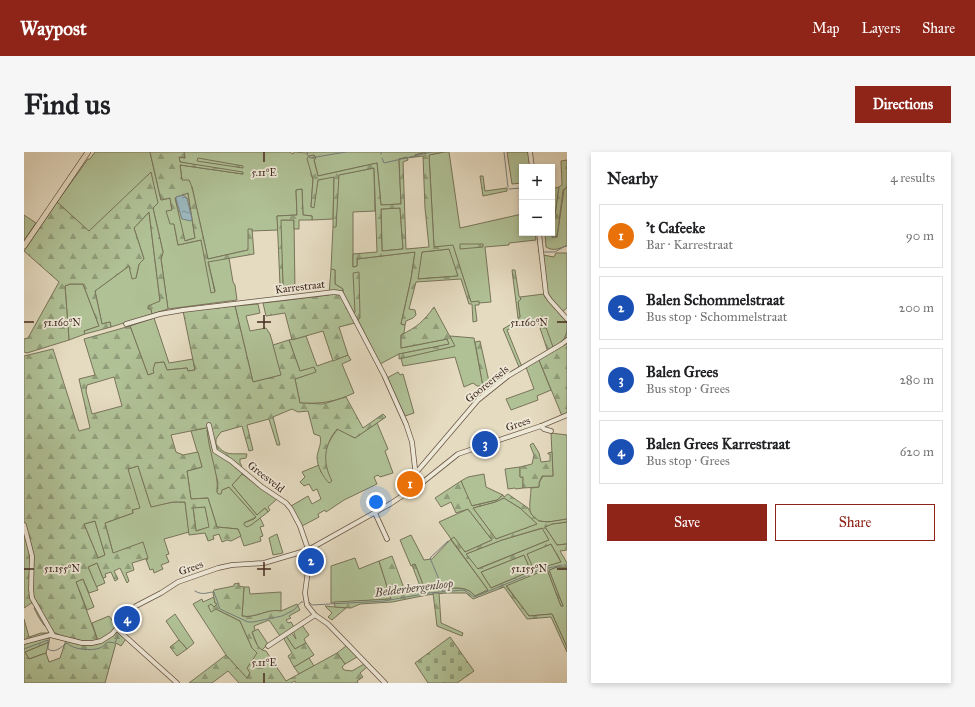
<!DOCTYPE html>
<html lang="en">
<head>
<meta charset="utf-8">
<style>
  :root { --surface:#fff; --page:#f6f6f6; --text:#202124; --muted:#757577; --line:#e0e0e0; --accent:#8f2418 }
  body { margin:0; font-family:"IM FELL Great Primer",serif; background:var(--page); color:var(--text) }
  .controls { position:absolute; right:12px; top:12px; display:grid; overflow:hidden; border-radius:0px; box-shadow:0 2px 6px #0003 }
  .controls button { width:36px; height:36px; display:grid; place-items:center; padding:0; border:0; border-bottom:1px solid var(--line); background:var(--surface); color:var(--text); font:20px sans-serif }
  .you { position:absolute; left:352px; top:350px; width:14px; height:14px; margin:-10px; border:3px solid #fff; border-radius:50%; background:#1a73e8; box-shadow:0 0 0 6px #1a73e833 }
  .badge { display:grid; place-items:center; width:26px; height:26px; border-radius:50%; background:var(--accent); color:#fff; font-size:13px; font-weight:700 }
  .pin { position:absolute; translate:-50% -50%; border:2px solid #fff; box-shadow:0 1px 4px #0006 }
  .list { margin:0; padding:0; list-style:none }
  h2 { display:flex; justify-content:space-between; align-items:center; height:52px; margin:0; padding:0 16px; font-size:17px }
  h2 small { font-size:13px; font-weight:400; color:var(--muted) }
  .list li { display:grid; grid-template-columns:26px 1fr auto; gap:12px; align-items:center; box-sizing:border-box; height:64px; margin:0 8px 8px; padding:0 8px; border:1px solid var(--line); border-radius:0px }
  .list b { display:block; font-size:15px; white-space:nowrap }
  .list p { margin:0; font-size:13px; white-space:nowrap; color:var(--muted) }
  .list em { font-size:13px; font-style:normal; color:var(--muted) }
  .actions { display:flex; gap:8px; padding:12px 16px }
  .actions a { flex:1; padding:9px 0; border:1px solid var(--accent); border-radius:0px; text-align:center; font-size:14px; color:var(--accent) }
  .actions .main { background:var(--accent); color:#fff }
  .map { position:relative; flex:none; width:543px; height:531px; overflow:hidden; border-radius:0px }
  header { display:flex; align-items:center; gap:24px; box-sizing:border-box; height:56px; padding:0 20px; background:var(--accent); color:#fff }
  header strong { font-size:19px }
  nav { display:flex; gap:22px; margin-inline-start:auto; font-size:14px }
  .intro { display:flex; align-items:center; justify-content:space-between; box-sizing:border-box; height:96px; padding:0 24px }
  h1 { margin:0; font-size:28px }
  .button { padding:10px 18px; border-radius:0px; background:var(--accent); color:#fff; font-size:14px; font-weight:700 }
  main { display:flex; gap:24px; padding:0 24px }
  aside { flex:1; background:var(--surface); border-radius:0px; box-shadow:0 2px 6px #0003 }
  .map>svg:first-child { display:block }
</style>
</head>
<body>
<header>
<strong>Waypost</strong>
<nav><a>Map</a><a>Layers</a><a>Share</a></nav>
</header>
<div class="intro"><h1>Find us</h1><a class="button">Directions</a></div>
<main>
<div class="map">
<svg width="543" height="531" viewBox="0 0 543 531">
  <defs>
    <pattern id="forest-firs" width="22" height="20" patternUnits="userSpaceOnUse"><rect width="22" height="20" fill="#b0c196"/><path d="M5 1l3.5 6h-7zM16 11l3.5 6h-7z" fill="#919d7a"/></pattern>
    <pattern id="cemetery-stones" width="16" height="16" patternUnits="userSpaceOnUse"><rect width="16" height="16" fill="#b0c196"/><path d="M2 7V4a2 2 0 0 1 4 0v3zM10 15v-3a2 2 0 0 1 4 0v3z" fill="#919d7a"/></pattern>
    <pattern id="water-ripples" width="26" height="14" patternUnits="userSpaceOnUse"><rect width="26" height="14" fill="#9bb8be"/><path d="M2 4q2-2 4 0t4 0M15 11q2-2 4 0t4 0" fill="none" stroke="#80969a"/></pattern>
  </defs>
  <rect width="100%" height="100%" fill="#e5dbc1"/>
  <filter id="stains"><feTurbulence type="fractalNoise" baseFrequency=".005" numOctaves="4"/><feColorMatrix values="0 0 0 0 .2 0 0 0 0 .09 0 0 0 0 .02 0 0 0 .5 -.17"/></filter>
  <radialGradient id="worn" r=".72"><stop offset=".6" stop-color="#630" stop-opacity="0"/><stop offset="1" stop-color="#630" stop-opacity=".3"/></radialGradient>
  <g fill="#b0c196" stroke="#78745a">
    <polygon points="71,0 126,0 137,48 146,46 148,59 143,59 150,72 154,93 177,88 191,139 184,109 205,106 209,130 211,133 213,148 144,157 137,107 139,100 129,56 127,21 65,80 33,50 64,7 66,7"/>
    <polygon points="160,0 266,0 269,2 270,0 283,1 283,0 401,0 391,3 391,5 375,7 377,52 357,53 353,11 294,24 290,8 291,6 290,3 287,23 289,27 287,55 294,28 310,24 309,67 288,68 288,64 279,63 278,37 272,38 273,63 253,64 254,78 228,79 228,77 224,98 184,107 168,35 158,28 156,13 219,22 156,10 155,5 161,6"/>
    <polygon points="420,0 425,0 436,76 498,62 498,81 511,81 512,88 485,91 485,93 461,95 467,150 455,151 455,150 447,150 429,94 410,95 405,3"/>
    <polygon points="483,0 504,0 506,15 498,15 498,31 488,32"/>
    <polygon points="350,16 351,59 329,60 329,115 333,114 333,107 391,100 387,127 377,172 381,173 380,181 377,183 377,196 423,187 426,192 375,202 356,212 334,168 336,166 331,160 330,161 319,140 319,137 311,132 311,118 307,117 309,75 312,74 314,23"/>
    <path d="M535 35 528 85H533L540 38 543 35V94C535 96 530 100 522 95L521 81H528V37Z"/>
    <polygon points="164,41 171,86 160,89 151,45"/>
    <polygon points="376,56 379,97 358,99 357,57"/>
    <polygon points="125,60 136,149 127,157 128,162 87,175 86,170 78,172 71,139 105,114 112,126 115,112 120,107 110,76"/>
    <polygon points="0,63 12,71 0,88"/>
    <polygon points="256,68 270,68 271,140 259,141 259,137 256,137 256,133 259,133"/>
    <polygon points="426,97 434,124 393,127 398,100"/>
    <polygon points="532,101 543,101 543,156 538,160 523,142 519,103 530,105"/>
    <polygon points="46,132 59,132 75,174 60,179 61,182 45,188 41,134"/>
    <path d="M520 142 521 145 543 170C543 185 542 188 529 196L513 167V168L496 172 494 166 496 165 494 150 497 147 496 145Z"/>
    <polygon points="234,152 236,161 222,164 226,179 242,176 246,182 258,223 229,230 211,154"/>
    <polygon points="130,166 145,211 169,207 171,218 164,219 163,216 143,218 140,210 131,211 130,221 124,223 106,174"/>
    <path d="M282 184 293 214 324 203 327 208 318 212 330 241C311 250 297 252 276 251L271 227 292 219 290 216 276 219 265 188Z"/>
    <polygon points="426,184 450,186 459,234 453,234 449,231 440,235 431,205 379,214 377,206 430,194"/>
    <polygon points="515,208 527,238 513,244 514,248 487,258 482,247 510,237 502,215"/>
    <polygon points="374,220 376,223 379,222 390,261 381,264 363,226"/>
    <path d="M353 271 364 297 361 299 369 321 356 325 354 323 350 325 353 332 320 348 302 360 301 358 294 362 295 365 278 374 267 354 284 344 288 352 297 347 293 337 289 339 285 332 280 334 276 330 281 325 278 320 295 313 297 320H303C303 316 300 311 300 307 301 296 307 285 314 277L331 286Z"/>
    <path d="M186 275V277L183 278C186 297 195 322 193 340L205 335 232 365 220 371 227 373 236 366 240 374 236 375 239 384 236 385 237 389 220 394 214 377 193 375 184 346 167 347 163 319 178 315 167 279Z"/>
    <path d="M527 281 543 283V367C532 369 509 375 506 359 505 352 507 343 507 336L515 335V331L519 324H529Z"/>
    <polygon points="114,314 127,354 149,350 161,350 165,380 140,387 145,402 142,403 145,410 137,413 139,417 130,421 129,417 126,418 122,407 124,407 89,401 81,371 109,361 104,317"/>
    <polygon points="496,315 496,325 499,325 499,336 492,337 491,336 484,337 481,317"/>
    <polygon points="218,322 253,347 244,355 246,358 244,360 241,356 233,363 208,333"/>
    <polygon points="460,322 462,335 479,343 473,348 447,354 437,329 444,325"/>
    <polygon points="480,346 496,356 514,372 472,387 449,356 471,350"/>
    <polygon points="169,355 181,355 186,375 172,379"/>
    <path d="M444 357 468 388 441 400 430 386 427 388 464 438 451 444C443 434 432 436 421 437L422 441 403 443 391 412 387 414 376 388 387 383 400 408 408 407 427 387 415 370Z"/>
    <polygon points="71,369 81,403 74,406 60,372"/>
    <polygon points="543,370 543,392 533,393 521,375 528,372"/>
    <polygon points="519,376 525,388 453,417 442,402 478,388"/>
    <polygon points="253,382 259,401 249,403 245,386"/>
    <polygon points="527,392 537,410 510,419 502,402"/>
    <polygon points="500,403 507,419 467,436 457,420"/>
    <polygon points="331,406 335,417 355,409 367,447 307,451 307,414"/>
    <polygon points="73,411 81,431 72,435 64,415"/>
    <polygon points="533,415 543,415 543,495 528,462 505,464 482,433 523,417 537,454 539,454 525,418"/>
    <polygon points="59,427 70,455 63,458 52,430"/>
    <path d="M220 435H225L226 442 257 440V459C244 456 231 467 218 464Z"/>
    <polygon points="190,445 191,451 193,452 187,459 192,457 216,469 228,496 234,501 226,521 223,527 202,503 169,452 178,447 179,450"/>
    <polygon points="301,454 322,456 308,468 304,465 308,461"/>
    <polygon points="151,462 170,491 163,497 155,488 142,469"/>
    <polygon points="85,464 93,475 87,481 74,489 68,471"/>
    <polygon points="278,473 285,483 280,487 282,491 271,497 262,484 267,480 272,487 269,478"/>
    <polygon points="234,477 244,492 237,499 234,495 228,480"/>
    <polygon points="25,490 22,501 5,507 1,500"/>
    <polygon points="322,494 333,505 321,512 313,501"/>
    <polygon points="285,506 290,514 275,522 270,515"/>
  </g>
  <g fill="url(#forest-firs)" stroke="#78745a" fill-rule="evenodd">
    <path d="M126 0H160L161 6 155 5 156 10 219 20V22L156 13 158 28H165L168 35 184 107 224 98V77H228L230 102 184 110 191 140 187 141 177 88 154 93 150 72H146L142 59 148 58 146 46 137 48ZM164 41 171 86 161 89 151 46Z"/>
    <path d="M403 0H420L405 3 410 95 429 93 447 150 455 149V153H451L453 169 449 170 448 152H445L437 127 392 130 385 157 391 158 392 163 389 166 382 169 381 173 377 172 387 127 391 100 333 107V114L329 115V102L353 100 350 16 315 23 312 75H309L310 25 294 28 290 56 287 55 289 27 283 7 285 4 290 3 292 6 290 8 294 24 353 11 357 53 377 52 375 7 383 5 384 8 379 10 382 97 405 95 401 56 399 4 391 5V3ZM376 56 379 97 358 99 357 57ZM425 97 434 124 394 127 398 100Z"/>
    <polygon points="174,6 219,14 219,16 173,9"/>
    <polygon points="543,8 543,35 539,38 533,85 528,85 535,35 538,33 537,9"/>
    <polygon points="127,20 134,51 129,56 139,100 137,107 144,157 128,162 127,157 124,157 124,154 136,149 125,60 110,76 120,107 115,112 112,126 108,127 105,114 71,139 78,172 86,170 87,175 61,182 60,179 75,174 59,132 46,132 41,134 45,188 3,201 0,200 0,187 4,186 35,130 0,99 33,50 65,79"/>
    <polygon points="456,24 459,24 461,39 483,36 483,39 459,44"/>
    <polygon points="278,37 279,63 288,64 288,68 275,68 275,77 270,77 270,68 257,68 259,133 256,133 253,64 273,63 272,38"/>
    <polygon points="436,92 459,92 459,95 436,97"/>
    <polygon points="307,117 311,118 311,132 319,137 318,144 328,163 331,160 329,121 335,120 336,166 331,171 315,175 324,203 309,209 299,179 268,188 261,161 242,164 239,151 305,143"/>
    <polygon points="488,118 491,118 495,144 497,147 494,150 496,165 494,166"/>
    <path d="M211 154 229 230 257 223 249 193 265 188 276 219 290 215 292 220 271 227 276 251 299 252 322 245 339 276 359 262 362 265 331 286 313 277C300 293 298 310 308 329L305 331C299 325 293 314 293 305 294 297 298 292 296 284L290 282 284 259 274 260 268 257 249 265 256 293H253L245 267 223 273 229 298 225 299 218 274 197 280 192 287V292C202 305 207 301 223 302L222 306 216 307V311L218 314 216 316 219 320 218 322 208 333 233 363 241 356 244 360 227 373 223 375 220 373V371L230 367 232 365 205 335 198 338 197 342H194L193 340 194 331 185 292 183 278 186 277V275L147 283 152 300 159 303 174 300 178 315 163 319 167 347 184 346 193 375 214 377 217 384 207 389 203 388 198 390 195 382 189 384 190 387 184 389 181 381 165 383 161 350H149L127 355 114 314 104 317 116 356 108 358 109 361 81 371 89 401 119 390 124 406 108 411 110 418 102 421 105 429 103 431 96 416 90 419 94 427 91 429 87 420 81 422 82 425 79 426 73 411 64 415 74 438 65 441 59 427 52 430 74 489C58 491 31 485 20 473 16 468 13 462 10 456L14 453 12 448 0 456V204L29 197 55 279 66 276 55 227 71 223 60 187 106 174 124 223 130 221 129 218 131 211 140 210 143 218 163 216 164 219 171 218 159 159ZM90 225 98 254 68 262 62 239 63 233ZM181 355 185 375 172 379 169 356ZM71 369 81 403 74 406 60 372Z"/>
    <path d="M410 155 431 194 375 207V202L425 192 423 187 377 196V183C393 175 399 170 410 155Z"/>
    <polygon points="518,164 529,195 539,190 543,180 543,187 524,200 513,167"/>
    <polygon points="494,168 496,172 483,178 498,215 460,240 451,190 456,189 466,234 495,215 479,177"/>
    <polygon points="543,190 543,262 538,264 515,208"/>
    <polygon points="509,291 515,301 517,310 526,309 526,302 524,302 524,301 528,300 529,324 518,324 515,331 515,335 499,336 499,325 496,325 496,315 508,312 510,303 506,293"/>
    <path d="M437 329 448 354 473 348 479 343 480 345 484 342 504 356 508 363 515 369 524 370 543 367V370L528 372 521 375 533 393 543 392V398L536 399 543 411V415H533L525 418 539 454H537L523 417 482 434 505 464 528 462 543 495V500L527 465 503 467 480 435 449 447 442 441H422L421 437C432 436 443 434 451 444L464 438 427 387 430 385 441 400 468 388 444 357 432 361 427 350 417 355 411 346ZM480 346 496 356 513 372 472 387 449 356 471 350ZM518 376 525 388 454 417 442 402 478 388ZM527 392 537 410 510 418 503 402ZM500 403 507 419 467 436 457 420Z"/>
    <polygon points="368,404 381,439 396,434 388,413 391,412 403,443 368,450 336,452 327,456 311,455 310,450 367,447 355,409"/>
    <path d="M215 431V434L220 435 218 464C231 467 244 456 257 459L273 452 276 458 265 464 267 466 262 468 264 471 267 470 270 475 256 484 245 468 230 474 231 478 228 480C231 488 233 498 242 499L262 529 313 501 321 512 318 515 320 518 328 519 340 512 343 515 336 521 339 525 333 529 334 531H272L271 529 267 531H215L204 519 188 531H165L202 503 223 526 226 521 223 516 233 501 228 496 216 469 192 457 187 460 184 454 187 452 190 455 193 452 191 451 189 441 190 438 210 434V432Z"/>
    <polygon points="415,441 417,471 439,481 438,484 413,474 409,441"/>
    <path d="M0 467 5 485 17 481H26L25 490 1 500 5 507 22 501 25 510 36 506 42 488C65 495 74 496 93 480L102 487 97 494 92 491 81 531H0Z"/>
    <polygon points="262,484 271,497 282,491 290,503 270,515 264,504 268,501 260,487"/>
    <polygon points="155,488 163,497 153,504 146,495"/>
  </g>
  <polygon fill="url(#cemetery-stones)" stroke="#78745a" points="426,485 450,519 433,531 404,531 391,511"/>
  <polygon fill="url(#water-ripples)" stroke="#777e7e" points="159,43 163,46 168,67 167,69 158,67 152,47 152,45"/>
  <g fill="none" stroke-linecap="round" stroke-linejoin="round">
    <g stroke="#777e7e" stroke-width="1">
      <polyline points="283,0 284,4 286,6 322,0"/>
      <polyline points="357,0 357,2"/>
      <polyline points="480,0 484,35"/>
      <polyline points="358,6 360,11 408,0"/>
      <polyline points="485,37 498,36"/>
      <polyline points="513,81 515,100"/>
      <polyline points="520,100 531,100 543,93"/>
      <polyline points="540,413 543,413"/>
      <path d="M171 439C179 444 183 440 190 440L196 457 224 470H229L258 464 270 458 277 450H279"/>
      <polyline points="418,440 419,437 406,406 424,389"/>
      <polyline points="285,450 288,453 360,449 405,441 439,438 442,439 450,445 516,418 538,413"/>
      <path d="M0 497 24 488V497C31 502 37 495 43 491 49 498 68 499 76 496 79 495 81 492 84 490L91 491 94 484"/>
    </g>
    <defs>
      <g id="minor">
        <polyline points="506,0 508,15"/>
        <polyline points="515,81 522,142 526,148 543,167"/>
        <polyline points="102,172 136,162 159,158 310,140 317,141 360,223 382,272 388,290 393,334"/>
        <polyline points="185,273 191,299 207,309 238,335 262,351 267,357 276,374 286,403 281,441 283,453 291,463 304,472 361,531"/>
        <polyline points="517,274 520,277 527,279"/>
        <polyline points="391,322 454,248 484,224 538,192 543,188"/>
        <polyline points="351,361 363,387"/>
        <polyline points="0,373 8,404 7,437 8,446 29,483"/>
        <polyline points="93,477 153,531"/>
        <polyline points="0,490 26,483 58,491 68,491 77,489 88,482 112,454 137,441 154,430 194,416 208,413 240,411 284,398 366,352 399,330 434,302 517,274 543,263"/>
        <polyline points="244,494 291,463"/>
      </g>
      <polyline id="major" points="0,94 64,0"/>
    </defs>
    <use href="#minor" stroke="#6a5546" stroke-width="5.5"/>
    <use href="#major" stroke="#41281d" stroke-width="6"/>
    <use href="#minor" stroke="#eee8d7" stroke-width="4"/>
    <use href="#major" stroke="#e5dbc1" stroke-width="5"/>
  </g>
  <path fill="none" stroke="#41281d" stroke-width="1.5" d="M240 0V10M240 163V177M0 170H10M233 170H247M533 170H543M240 410V424M0 417H10M233 417H247M533 417H543M240 521V531"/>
  <g text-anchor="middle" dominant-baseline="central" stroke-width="3.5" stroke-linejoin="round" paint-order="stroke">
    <g font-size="11" fill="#41281d" stroke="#eee8d7">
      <text transform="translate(276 135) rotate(-7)">Karrestraat</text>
      <text transform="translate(463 232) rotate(-39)">Gooreersels</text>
      <text transform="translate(494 272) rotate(-19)">Grees</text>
      <text transform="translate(242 325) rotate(38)">Greesveld</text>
      <text transform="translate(167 416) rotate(-20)">Grees</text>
    </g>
    <g font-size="12" font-style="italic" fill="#584c45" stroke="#eee8d7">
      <text transform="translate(390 436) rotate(-7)">Belderbergenloop</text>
    </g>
  </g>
  <g font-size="10" text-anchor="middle" fill="#41281d" stroke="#eee8d7" stroke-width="3.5" stroke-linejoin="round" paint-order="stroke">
    <text x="240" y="24">5.11°E</text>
    <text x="38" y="174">51.160°N</text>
    <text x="505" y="174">51.160°N</text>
    <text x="38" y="420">51.155°N</text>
    <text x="505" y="420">51.155°N</text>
    <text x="240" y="514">5.11°E</text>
  </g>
  <rect width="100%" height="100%" filter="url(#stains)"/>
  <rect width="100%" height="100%" fill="url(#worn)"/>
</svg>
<div class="controls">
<button>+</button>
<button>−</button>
</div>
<div class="you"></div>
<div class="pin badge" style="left:386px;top:332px;background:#e8710a">1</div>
<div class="pin badge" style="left:287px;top:409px;background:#1a4fb4">2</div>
<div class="pin badge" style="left:461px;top:292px;background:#1a4fb4">3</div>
<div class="pin badge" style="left:103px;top:467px;background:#1a4fb4">4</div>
</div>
<aside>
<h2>Nearby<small>4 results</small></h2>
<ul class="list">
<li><span class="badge" style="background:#e8710a">1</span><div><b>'t Cafeeke</b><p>Bar · Karrestraat</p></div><em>90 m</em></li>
<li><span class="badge" style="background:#1a4fb4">2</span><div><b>Balen Schommelstraat</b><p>Bus stop · Schommelstraat</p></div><em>200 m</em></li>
<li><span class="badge" style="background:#1a4fb4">3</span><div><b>Balen Grees</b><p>Bus stop · Grees</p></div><em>280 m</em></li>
<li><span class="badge" style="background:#1a4fb4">4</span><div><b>Balen Grees Karrestraat</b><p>Bus stop · Grees</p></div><em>620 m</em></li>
</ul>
<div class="actions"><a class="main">Save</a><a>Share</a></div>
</aside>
</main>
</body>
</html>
